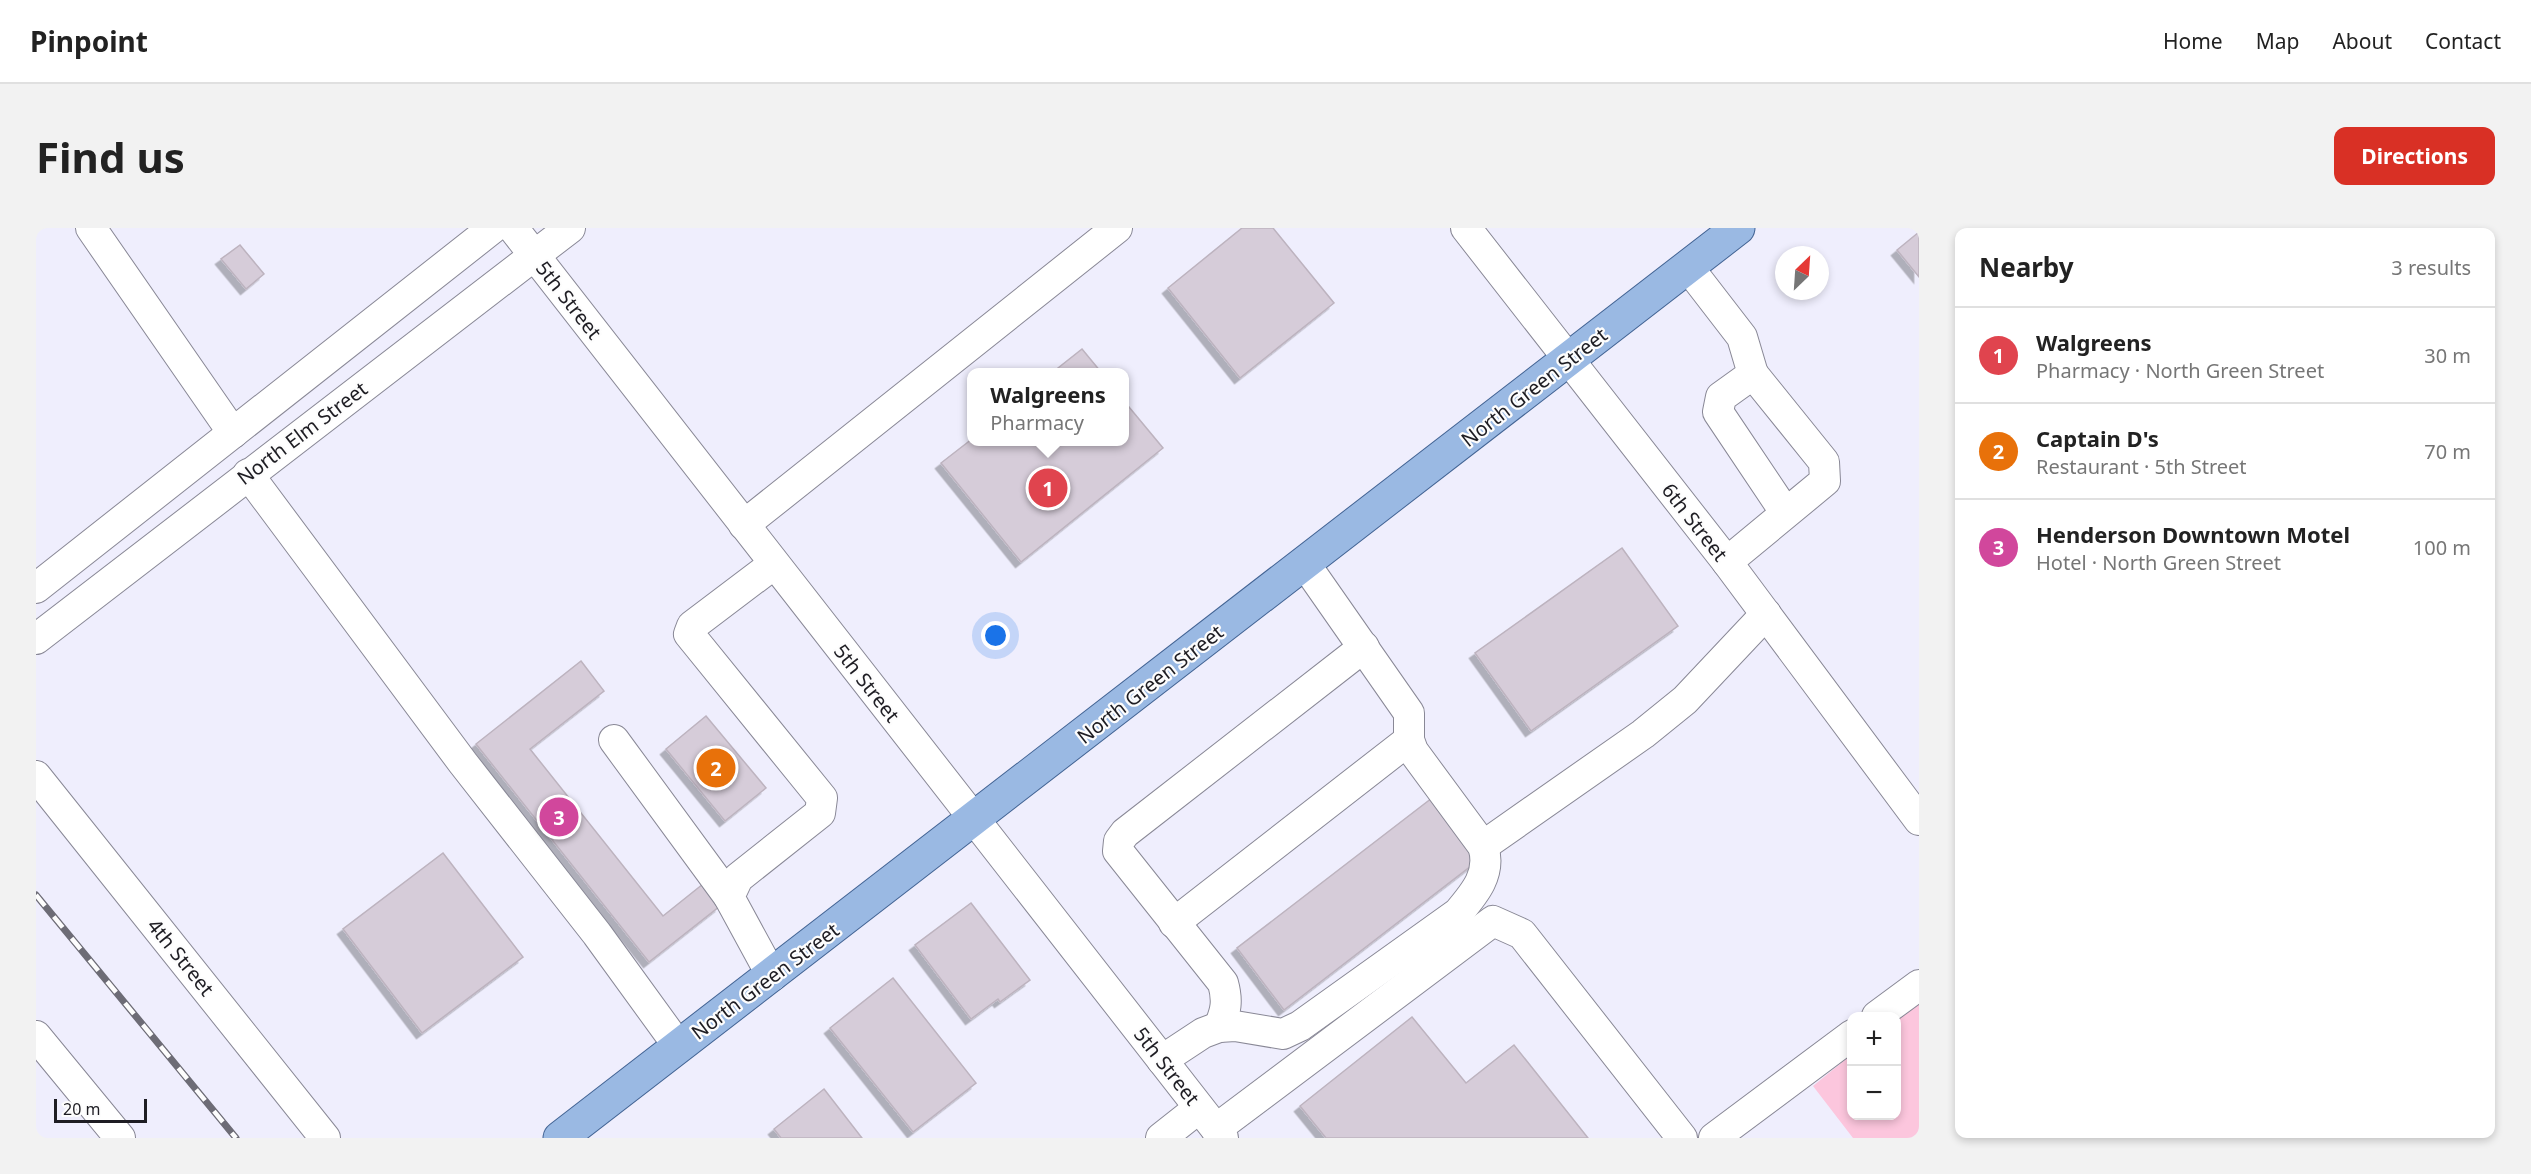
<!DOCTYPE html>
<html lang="en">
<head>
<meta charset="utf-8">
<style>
  :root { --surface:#fff; --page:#f2f2f2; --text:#222; --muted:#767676; --line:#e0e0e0; --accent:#d93025 }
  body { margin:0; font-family:"Noto Sans",sans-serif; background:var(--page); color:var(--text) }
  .controls { position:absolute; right:18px; bottom:18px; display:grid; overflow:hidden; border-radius:12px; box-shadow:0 3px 9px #0003 }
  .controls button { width:54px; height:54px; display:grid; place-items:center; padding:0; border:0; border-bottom:2px solid var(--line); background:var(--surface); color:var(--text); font:30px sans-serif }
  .compass { position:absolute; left:1739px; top:18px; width:54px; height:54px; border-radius:50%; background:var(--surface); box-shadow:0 3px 9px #0003; rotate:25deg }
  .scale { position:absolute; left:18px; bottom:15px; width:93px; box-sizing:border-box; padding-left:6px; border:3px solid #1e1d23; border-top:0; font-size:16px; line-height:21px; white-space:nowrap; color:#1e1d23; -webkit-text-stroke:4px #fdfdfd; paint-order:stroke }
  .you { position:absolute; left:960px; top:408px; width:21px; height:21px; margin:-15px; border:4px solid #fff; border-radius:50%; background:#1a73e8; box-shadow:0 0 0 9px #1a73e833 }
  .badge { display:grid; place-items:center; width:39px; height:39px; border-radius:50%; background:var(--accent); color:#fff; font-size:20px; font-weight:700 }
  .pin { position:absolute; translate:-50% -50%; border:3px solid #fff; box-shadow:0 2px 6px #0006 }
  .popup { position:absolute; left:931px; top:140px; width:162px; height:78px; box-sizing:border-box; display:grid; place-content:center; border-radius:12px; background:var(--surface); filter:drop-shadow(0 2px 4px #0005); font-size:20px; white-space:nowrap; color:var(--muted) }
  .popup b { font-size:22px; color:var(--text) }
  .popup::after { content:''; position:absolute; left:50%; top:100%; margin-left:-12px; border:12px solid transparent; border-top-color:var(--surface) }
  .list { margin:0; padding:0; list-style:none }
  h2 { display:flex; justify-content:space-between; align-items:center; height:78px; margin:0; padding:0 24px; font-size:26px }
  h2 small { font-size:20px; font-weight:400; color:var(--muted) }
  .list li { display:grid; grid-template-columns:39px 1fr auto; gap:18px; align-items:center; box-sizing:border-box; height:96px; padding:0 24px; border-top:2px solid var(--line) }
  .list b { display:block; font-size:22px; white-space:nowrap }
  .list p { margin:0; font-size:20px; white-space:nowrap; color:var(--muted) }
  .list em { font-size:20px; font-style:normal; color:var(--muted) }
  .map { position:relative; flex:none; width:1883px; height:910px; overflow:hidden; border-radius:12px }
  header { display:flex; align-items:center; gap:36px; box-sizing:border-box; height:84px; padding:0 30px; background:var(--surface); border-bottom:2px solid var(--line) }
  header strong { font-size:28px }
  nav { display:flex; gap:33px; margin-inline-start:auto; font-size:21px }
  .intro { display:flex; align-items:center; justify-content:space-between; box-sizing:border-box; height:144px; padding:0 36px }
  h1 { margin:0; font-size:42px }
  .button { padding:15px 27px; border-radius:12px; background:var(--accent); color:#fff; font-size:21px; font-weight:700 }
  main { display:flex; gap:36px; padding:0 36px }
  aside { flex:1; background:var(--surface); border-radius:12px; box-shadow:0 3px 9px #0003 }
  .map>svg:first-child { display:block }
</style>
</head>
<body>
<header>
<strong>Pinpoint</strong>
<nav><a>Home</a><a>Map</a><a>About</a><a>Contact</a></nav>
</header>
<div class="intro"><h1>Find us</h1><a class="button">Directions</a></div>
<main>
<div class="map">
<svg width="1883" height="910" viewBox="0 0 1883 910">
  <defs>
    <filter id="shadow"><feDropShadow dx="-5.5" dy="5.5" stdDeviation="0" flood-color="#0004"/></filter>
  </defs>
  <rect width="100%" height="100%" fill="#efeefd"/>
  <polygon fill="#fcc6dd" points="1883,773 1883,910 1817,910 1777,858 1815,827 1816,888 1860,888 1861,791"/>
  <g fill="#d6ccd9" stroke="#bdb3bf" stroke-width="1.5" filter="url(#shadow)">
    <polygon points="1206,0 1237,0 1298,75 1204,150 1132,60"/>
    <polygon points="1883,4 1883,49 1861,22"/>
    <polygon points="204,17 228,46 210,61 185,31"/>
    <polygon points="1046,121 1065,144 1017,144"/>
    <polygon points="1088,173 1127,220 985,334 905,235 936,211 936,214 1088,214"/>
    <polygon points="1586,320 1642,398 1495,503 1439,425"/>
    <polygon points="545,433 568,463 494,521 627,688 667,656 684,678 613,734 440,516"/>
    <polygon points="670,488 730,560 689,593 630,521"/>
    <polygon points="1396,570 1444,631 1248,782 1201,720"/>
    <polygon points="407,625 487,729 386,805 307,701"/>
    <polygon points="935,675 994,752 964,774 962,771 935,791 879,717"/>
    <polygon points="857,750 940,855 877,904 794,800"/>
    <polygon points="1376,789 1430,855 1478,817 1552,910 1290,910 1264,878"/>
    <polygon points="788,861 826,910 745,910 738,901"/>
  </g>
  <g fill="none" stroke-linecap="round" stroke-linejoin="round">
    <defs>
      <g id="minor">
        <polyline points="55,0 197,205"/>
        <polyline points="477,0 1187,910"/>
        <polyline points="1430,0 1691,334 1883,592"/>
        <polyline points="1652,39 1706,109 1717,146 1685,169 1682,184 1749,284"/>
        <polyline points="212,246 427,535 561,706 643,819"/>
        <polyline points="708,297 1081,0"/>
        <polyline points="1691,334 1789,253 1788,234 1717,146"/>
        <polyline points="0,360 457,0"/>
        <polyline points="0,411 534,0"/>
        <polyline points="578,512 693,669"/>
        <polyline points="0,548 289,910"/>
        <polyline points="1447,618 1607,506 1649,472 1730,386"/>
        <polyline points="1138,695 1373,512"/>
        <polyline points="736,748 693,669 702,650 784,585 786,570 653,406 656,398 738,336"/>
        <polyline points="1841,788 1883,757"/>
        <path d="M1183 799C1190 783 1192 773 1187 755L1082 623 1083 613 1089 605 1328 419"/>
        <polyline points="0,808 84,910"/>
        <path d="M1126 832 1167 805 1183 799 1199 798 1247 806 1264 798 1422 685C1439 665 1456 645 1447 618L1377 523 1373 512V485L1269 336"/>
        <polyline points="1180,901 1457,693 1486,706 1646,910"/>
        <polyline points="1125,910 1163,880"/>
        <polyline points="1678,910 1816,807"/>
      </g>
      <polyline id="major" points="524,910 1702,0"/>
    </defs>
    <use href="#minor" stroke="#898896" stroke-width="32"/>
    <use href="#major" stroke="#436494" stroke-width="35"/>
    <use href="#minor" stroke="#fff" stroke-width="30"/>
    <use href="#major" stroke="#9ab9e3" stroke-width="33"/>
    <defs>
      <polyline id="rail" points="0,667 200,910"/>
    </defs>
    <use href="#rail" stroke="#6d6c76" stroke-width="7"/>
    <use href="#rail" stroke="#fdfdfd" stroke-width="4.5" stroke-dasharray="14" stroke-linecap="butt"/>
  </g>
  <g text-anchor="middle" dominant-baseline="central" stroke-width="4.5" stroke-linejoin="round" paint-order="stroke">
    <g font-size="20" fill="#1e1d23" stroke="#fdfdfd">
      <text transform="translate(533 72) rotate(52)">5th Street</text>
      <text transform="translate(1498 159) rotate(-38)">North Green Street</text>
      <text transform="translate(266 205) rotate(-37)">North Elm Street</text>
      <text transform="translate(1659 294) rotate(52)">6th Street</text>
      <text transform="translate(831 455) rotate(52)">5th Street</text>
      <text transform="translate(1114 456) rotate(-38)">North Green Street</text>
      <text transform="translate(145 729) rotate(51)">4th Street</text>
      <text transform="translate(729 753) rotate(-37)">North Green Street</text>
      <text transform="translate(1131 838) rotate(52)">5th Street</text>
    </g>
  </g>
</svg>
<div class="controls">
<button>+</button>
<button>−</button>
</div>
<svg class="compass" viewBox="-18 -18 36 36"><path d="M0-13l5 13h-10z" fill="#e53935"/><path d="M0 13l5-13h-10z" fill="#767676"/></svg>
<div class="scale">20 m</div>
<div class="you"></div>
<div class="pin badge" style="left:1012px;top:260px;background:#e0444e">1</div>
<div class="popup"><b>Walgreens</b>Pharmacy</div>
<div class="pin badge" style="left:680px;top:540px;background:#e8710a">2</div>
<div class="pin badge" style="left:523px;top:589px;background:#d1479c">3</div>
</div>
<aside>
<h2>Nearby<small>3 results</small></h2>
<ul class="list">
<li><span class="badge" style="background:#e0444e">1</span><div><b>Walgreens</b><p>Pharmacy · North Green Street</p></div><em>30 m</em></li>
<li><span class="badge" style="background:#e8710a">2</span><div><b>Captain D's</b><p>Restaurant · 5th Street</p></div><em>70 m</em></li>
<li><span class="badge" style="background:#d1479c">3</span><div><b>Henderson Downtown Motel</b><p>Hotel · North Green Street</p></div><em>100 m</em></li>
</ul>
</aside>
</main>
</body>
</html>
